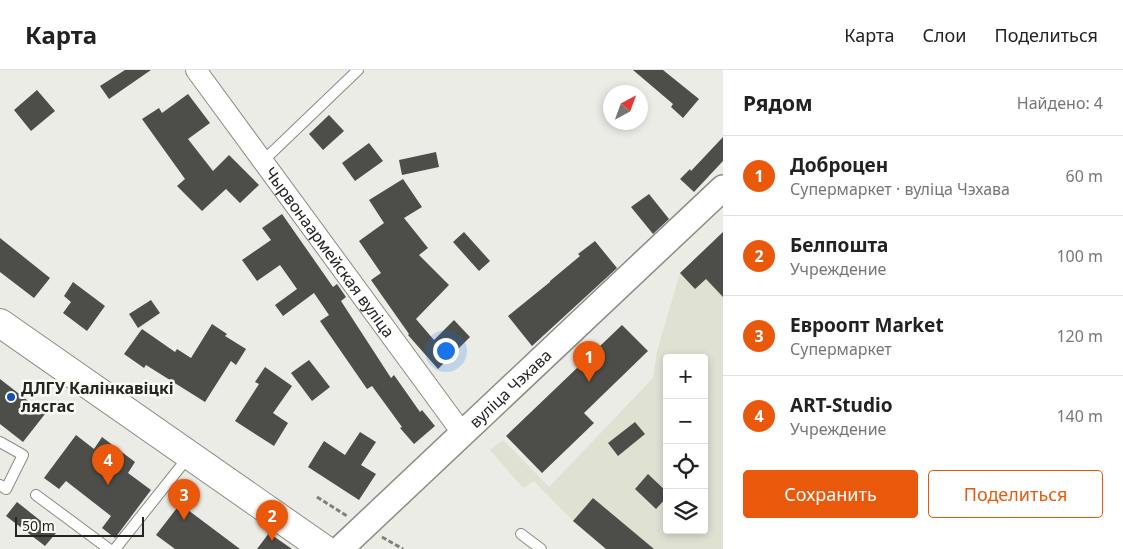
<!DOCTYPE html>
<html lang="ru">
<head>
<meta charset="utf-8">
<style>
  :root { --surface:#fff; --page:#f6f6f6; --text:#222; --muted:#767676; --line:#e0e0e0; --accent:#ea580c }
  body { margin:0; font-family:"Noto Sans",sans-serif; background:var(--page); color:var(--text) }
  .controls { position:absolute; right:15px; bottom:15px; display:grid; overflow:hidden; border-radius:5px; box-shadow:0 2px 8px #0003 }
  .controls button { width:45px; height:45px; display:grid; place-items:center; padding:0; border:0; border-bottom:1px solid var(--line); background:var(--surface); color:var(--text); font:25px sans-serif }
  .compass { position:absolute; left:603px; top:15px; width:45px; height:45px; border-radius:50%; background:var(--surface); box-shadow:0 2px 8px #0003; rotate:41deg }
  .scale { position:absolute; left:15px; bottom:12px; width:129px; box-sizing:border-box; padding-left:5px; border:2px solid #242522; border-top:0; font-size:14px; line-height:18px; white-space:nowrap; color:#242522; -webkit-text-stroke:4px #f9faf3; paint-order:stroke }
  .you { position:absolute; left:445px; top:280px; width:18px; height:18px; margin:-12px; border:4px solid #fff; border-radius:50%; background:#1a73e8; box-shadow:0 0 0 8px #1a73e833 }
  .badge { display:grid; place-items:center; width:32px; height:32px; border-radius:50%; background:var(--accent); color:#fff; font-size:16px; font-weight:700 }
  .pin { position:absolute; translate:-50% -41px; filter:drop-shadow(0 1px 2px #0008) }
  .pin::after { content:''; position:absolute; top:26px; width:18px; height:15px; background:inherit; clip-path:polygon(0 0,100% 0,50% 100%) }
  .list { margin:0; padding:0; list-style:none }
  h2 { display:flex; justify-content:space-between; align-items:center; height:65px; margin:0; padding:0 20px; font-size:21px }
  h2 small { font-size:16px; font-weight:400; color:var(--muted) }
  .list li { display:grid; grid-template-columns:32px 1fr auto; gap:15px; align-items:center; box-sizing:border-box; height:80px; padding:0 20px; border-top:1px solid var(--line) }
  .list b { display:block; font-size:19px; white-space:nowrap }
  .list p { margin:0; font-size:16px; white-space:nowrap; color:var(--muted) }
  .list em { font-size:16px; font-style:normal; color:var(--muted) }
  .actions { display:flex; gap:10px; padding:15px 20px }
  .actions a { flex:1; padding:11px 0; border:1px solid var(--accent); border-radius:5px; text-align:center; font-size:18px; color:var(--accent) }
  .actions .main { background:var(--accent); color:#fff }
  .icon { flex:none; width:28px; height:28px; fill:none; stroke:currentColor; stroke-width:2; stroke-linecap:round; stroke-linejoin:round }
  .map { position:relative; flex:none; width:723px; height:479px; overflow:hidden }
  header { display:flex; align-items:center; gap:30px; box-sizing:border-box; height:70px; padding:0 25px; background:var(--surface); border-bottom:1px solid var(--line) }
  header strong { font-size:24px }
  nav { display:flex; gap:28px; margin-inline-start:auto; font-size:18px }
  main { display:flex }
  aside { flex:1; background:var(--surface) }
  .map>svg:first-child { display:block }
</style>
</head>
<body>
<header>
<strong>Карта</strong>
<nav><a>Карта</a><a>Слои</a><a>Поделиться</a></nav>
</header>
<main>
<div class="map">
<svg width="723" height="479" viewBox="0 0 723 479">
  <rect width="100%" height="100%" fill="#ebece6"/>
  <path fill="#dfe1d3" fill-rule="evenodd" d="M723 162V479H606L573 451 534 411 523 418 490 380 503 370 549 417 653 308 657 281 680 203ZM667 288H704V460H667Z"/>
  <g fill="#4d4e49">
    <polygon points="125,0 151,0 109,29 100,16"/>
    <polygon points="633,0 663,0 699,29 683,48 671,37 673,34"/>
    <polygon points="37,20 55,41 31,61 14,40"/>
    <polygon points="188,24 210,53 188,69 213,101 229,85 259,115 240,133 226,119 202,141 177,116 185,109 142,49 159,38 162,43"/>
    <polygon points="329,45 344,61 323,80 309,64"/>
    <polygon points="723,67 723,91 694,122 680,109 690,99 691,101"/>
    <polygon points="369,73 383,91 355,111 342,93"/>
    <polygon points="436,82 439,97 402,105 399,90"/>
    <polygon points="403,109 422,137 404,148 428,178 419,185 449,215 416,249 434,270 454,250 470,267 438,299 408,265 409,264 371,210 381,203 359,171 384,153 369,130"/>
    <polygon points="649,124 669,149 653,164 631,137"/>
    <polygon points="282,144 333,217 337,214 346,227 341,231 391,308 394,305 420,342 422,340 435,356 414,374 400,358 402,357 372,316 367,319 320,251 329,245 314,223 283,246 275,235 297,219 280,195 257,211 242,190 271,170 262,158"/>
    <polygon points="464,162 490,191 479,201 453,172"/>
    <polygon points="723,162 723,227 706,209 695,219 680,203"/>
    <polygon points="0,168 50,208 34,228 0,202"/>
    <polygon points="595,171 617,198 532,276 508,246 550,212 550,211 580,186 578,184"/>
    <polygon points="73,212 105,236 87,261 63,243 71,232 64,226"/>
    <polygon points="151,230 160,243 138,258 129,244"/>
    <polygon points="212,254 227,264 225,266 246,279 236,295 231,291 205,332 146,295 144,298 124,284 142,259 175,282 177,279 191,288"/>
    <polygon points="622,255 648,281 584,343 594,353 542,403 506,366"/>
    <polygon points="309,290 330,317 312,331 291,303"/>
    <polygon points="265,297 292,316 273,343 288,353 274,376 235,351 259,314 255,312"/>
    <polygon points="0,309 45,344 23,372 0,354"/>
    <polygon points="635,352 645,364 618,386 608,373"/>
    <polygon points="360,362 376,372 361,395 376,404 359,430 308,397 324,371 345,385"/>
    <polygon points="76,365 94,379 102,367 135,392 128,403 151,420 115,468 102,458 111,446 66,411 59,419 44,408"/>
    <polygon points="648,404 667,422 667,427 656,439 635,419"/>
    <polygon points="593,428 654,479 606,479 573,451"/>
    <polygon points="17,432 56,463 45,476 6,446"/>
    <polygon points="180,434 240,479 175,479 156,465"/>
    <polygon points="269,463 292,479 257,479"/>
  </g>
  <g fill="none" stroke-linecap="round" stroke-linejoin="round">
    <defs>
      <g id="service">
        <polyline points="263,91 358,0"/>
        <polyline points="0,372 23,385 6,419 0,415"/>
        <polyline points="36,425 109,479"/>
        <polyline points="521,464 541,479"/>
        <polyline points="115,479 189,386"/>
      </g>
      <g id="minor">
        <path id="s1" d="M196 0 463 364"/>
      </g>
      <g id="tertiary">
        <path id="s2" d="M340 479 723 118"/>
      </g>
      <polyline id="secondary" points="0,253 324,479"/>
    </defs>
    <use href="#service" stroke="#8b8c86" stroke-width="12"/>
    <use href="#minor" stroke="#8b8c86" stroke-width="22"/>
    <use href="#tertiary" stroke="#8b8c86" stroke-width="28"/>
    <use href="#secondary" stroke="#8b8c86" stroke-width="30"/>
    <g stroke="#80817c" stroke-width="3" stroke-dasharray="5 2.5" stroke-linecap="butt">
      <polyline points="317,427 347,446"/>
      <polyline points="382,467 403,479"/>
    </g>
    <use href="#service" stroke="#fff" stroke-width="10"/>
    <use href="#minor" stroke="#fff" stroke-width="20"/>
    <use href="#tertiary" stroke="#fff" stroke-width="25"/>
    <use href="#secondary" stroke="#fff" stroke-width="28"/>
  </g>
  <circle fill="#1350bc" stroke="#f9faf3" stroke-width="2" cx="11" cy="327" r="5"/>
  <g text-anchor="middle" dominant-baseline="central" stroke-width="5" stroke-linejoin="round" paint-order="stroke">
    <g font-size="16" fill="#242522" stroke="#f9faf3">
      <text stroke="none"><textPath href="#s1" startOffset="226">Чырвонаармейская вуліца</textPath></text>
      <text stroke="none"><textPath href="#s2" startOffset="234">вуліца Чэхава</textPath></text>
    </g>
    <g font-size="16" font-weight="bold" fill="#242522" stroke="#f9faf3" text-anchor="start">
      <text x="21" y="318">ДЛГУ Калінкавіцкі<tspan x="21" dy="18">лясгас</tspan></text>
    </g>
  </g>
</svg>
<div class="controls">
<button>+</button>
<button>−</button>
<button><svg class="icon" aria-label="locate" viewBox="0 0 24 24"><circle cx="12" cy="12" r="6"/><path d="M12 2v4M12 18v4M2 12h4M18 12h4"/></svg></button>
<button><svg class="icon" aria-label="layers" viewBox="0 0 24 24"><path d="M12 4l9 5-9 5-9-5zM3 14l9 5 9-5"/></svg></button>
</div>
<svg class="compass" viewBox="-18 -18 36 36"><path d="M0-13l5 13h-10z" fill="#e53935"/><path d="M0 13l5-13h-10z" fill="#767676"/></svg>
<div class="scale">50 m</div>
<div class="you"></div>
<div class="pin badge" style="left:589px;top:312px">1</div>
<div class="pin badge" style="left:272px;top:471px">2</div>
<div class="pin badge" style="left:184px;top:450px">3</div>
<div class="pin badge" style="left:108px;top:415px">4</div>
</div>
<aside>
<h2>Рядом<small>Найдено: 4</small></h2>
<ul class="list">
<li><span class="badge">1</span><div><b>Доброцен</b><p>Супермаркет · вуліца Чэхава</p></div><em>60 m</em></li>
<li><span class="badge">2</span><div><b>Белпошта</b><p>Учреждение</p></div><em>100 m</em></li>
<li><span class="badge">3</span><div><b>Евроопт Market</b><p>Супермаркет</p></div><em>120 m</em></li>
<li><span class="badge">4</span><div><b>ART-Studio</b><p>Учреждение</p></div><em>140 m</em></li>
</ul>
<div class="actions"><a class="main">Сохранить</a><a>Поделиться</a></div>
</aside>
</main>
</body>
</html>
